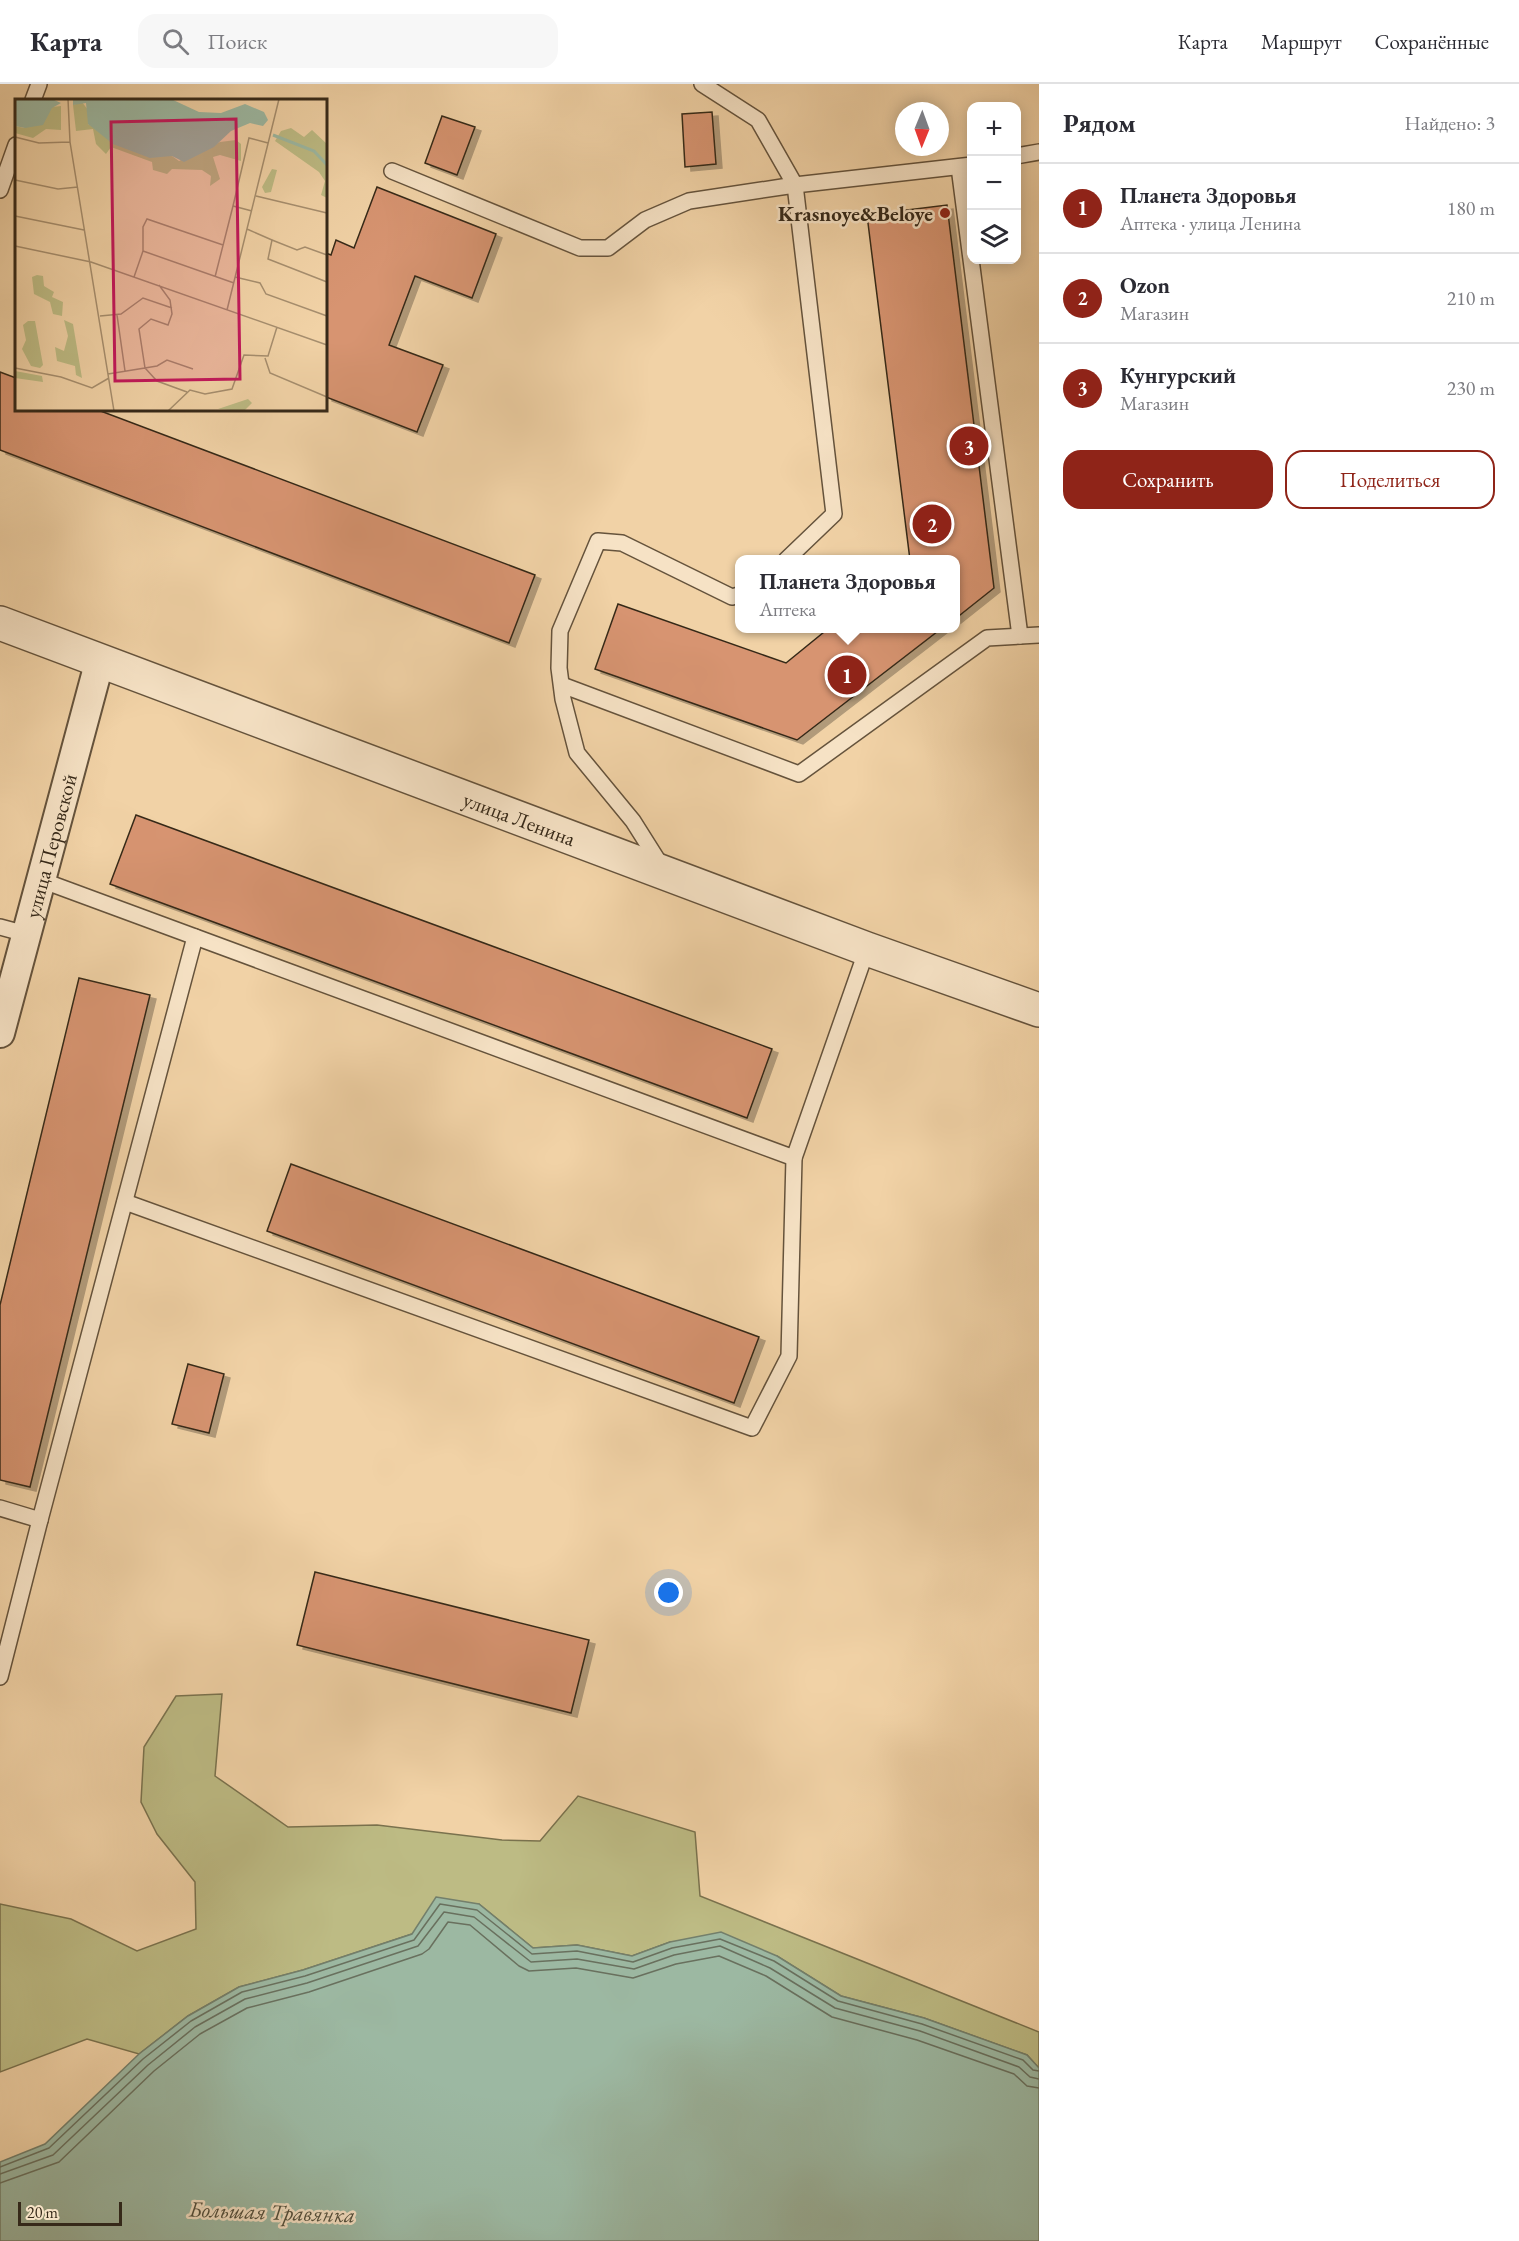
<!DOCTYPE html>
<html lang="ru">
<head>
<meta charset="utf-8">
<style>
  :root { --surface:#fff; --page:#f7f7f7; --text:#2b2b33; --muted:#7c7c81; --line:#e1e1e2; --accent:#8f2418 }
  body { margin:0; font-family:"EB Garamond",serif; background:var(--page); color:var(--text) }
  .controls { position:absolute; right:18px; top:18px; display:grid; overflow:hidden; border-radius:12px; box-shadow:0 3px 15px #0003 }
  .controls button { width:54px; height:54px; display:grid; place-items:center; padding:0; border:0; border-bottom:2px solid var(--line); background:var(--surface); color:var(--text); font:30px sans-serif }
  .compass { position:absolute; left:895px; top:18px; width:54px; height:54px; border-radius:50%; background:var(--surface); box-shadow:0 3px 15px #0003; rotate:181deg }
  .scale { position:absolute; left:18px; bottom:15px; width:104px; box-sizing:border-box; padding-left:6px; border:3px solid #362919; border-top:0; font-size:16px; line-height:21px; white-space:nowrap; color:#362919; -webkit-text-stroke:4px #f6e2c5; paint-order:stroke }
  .you { position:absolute; left:669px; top:1509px; width:21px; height:21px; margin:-15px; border:4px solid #fff; border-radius:50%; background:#1a73e8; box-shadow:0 0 0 9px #1a73e833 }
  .badge { display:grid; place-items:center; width:39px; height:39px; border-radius:50%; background:var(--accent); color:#fff; font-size:20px; font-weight:700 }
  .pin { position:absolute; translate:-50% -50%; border:3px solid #fff; box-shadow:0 2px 6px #0006 }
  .popup { position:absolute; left:735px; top:471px; width:225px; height:78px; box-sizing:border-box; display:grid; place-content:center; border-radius:12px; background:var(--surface); filter:drop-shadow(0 2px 4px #0005); font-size:20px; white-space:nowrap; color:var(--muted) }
  .popup b { font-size:22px; color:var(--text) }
  .popup::after { content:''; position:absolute; left:50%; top:100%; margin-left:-12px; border:12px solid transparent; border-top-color:var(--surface) }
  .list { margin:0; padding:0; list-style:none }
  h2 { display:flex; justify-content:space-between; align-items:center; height:78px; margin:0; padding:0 24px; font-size:26px }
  h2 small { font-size:20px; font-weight:400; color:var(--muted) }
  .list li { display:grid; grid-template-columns:39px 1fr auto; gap:18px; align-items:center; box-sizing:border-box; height:90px; padding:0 24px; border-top:2px solid var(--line) }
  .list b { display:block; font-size:22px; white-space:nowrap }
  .list p { margin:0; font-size:20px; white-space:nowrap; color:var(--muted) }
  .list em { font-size:20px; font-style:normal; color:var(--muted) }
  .actions { display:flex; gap:12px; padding:18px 24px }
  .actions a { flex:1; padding:14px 0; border:2px solid var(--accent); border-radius:18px; text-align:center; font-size:21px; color:var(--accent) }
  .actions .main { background:var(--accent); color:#fff }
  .icon { flex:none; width:33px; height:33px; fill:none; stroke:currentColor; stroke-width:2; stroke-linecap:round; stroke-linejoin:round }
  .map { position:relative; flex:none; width:1039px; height:2157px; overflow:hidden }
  header { display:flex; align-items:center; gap:36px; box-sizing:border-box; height:84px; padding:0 30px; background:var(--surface); border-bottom:2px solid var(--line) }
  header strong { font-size:28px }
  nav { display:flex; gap:33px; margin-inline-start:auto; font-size:21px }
  .search { width:420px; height:54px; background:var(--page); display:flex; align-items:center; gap:15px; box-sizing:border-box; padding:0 21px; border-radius:18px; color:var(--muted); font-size:22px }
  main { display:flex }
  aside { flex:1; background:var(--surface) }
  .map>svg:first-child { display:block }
</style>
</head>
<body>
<header>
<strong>Карта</strong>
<div class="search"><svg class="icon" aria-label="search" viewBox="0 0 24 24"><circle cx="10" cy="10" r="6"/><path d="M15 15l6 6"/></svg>Поиск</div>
<nav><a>Карта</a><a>Маршрут</a><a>Сохранённые</a></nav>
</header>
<main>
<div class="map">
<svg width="1039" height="2157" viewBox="0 0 1039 2157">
  <defs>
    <filter id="shadow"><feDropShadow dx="6" dy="4" stdDeviation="0" flood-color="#0004"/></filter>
  </defs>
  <rect width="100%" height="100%" fill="#f1d2a6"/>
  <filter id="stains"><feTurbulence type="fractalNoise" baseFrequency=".00333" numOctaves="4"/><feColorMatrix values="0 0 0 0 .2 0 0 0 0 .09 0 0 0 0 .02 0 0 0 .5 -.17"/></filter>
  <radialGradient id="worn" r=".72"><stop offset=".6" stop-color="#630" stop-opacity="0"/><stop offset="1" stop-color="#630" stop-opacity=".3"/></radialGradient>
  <polygon fill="#bdbb84" stroke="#7a724e" stroke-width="1.5" points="222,1610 215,1692 288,1743 377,1741 502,1756 540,1757 578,1712 695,1748 700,1812 1039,1948 1039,1984 1027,1971 924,1934 841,1912 777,1872 670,1858 632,1872 577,1861 533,1864 479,1820 412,1850 303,1886 239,1903 188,1932 139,1970 87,1955 0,1988 0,1820 71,1835 137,1867 196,1845 195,1798 157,1750 141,1718 144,1663 176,1612"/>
  <polygon fill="#9cb8a2" stroke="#737f6b" stroke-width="1.5" points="436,1813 479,1820 533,1864 577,1861 632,1872 670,1858 721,1848 777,1872 841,1912 924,1934 1027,1971 1039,1984 1039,2157 0,2157 0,2078 45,2060 139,1970 188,1932 239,1903 303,1886 412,1850"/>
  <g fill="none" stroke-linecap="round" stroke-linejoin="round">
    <g stroke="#69705e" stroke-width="1.5">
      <polyline points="0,2083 49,2064 143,1975 191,1937 242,1908 305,1892 414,1856 440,1820 477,1826 532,1870 577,1867 633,1878 672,1864 720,1855 774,1877 838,1917 922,1940 1023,1976 1033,1986 1039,1987"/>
      <polyline points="0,2090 53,2071 148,1981 195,1943 245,1915 307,1899 418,1862 444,1828 474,1833 531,1878 577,1875 634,1885 674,1871 720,1862 770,1884 835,1924 920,1947 1019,1983 1030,1993 1039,1995"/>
      <polyline points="0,2099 59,2078 154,1987 200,1950 247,1924 309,1908 422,1870 429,1865 448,1838 470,1841 519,1882 529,1887 576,1884 633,1894 676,1880 719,1872 766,1892 832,1933 917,1956 1014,1990 1027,2002 1039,2004"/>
    </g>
  </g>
  <g fill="#d79471" stroke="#362919" stroke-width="1.5" filter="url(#shadow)">
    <polygon points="712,28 716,80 685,83 682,30"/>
    <polygon points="442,32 475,43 457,91 425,79"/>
    <polygon points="377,103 496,150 472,214 415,192 389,261 443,281 417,348 326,313 326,169 331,171 336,156 354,164"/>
    <polygon points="947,121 994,504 955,535 955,476 910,476 867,131"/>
    <polygon points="0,288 16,294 16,326 98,326 535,491 509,559 0,366"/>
    <polygon points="618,520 786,579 829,544 942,544 797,656 595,585"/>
    <polygon points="136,731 772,965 747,1034 110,800"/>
    <polygon points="79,894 150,911 30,1403 0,1396 0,1221"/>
    <polygon points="291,1080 759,1253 734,1319 267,1147"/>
    <polygon points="188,1280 224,1290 209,1349 172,1340"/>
    <polygon points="315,1488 589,1556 571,1629 297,1561"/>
  </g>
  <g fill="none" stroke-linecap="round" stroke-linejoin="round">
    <defs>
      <g id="service">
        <polyline points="702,0 758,36 795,101 834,430 786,476"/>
        <polyline points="33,16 39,0"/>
        <polyline points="1016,72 1039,68"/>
        <polyline points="959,83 1020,552"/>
        <polyline points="392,87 580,164 608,164 645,136 689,117 795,101 972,81"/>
        <polyline points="0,106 16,61"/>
        <polyline points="562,601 799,690 987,554 1039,551"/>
        <polyline points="662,783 633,737 577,669 563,615 559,584 560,547 598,457 622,459 732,513 739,511"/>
        <polyline points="41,796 794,1074 867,865"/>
        <polyline points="0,843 26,850"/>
        <polyline points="125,1118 752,1344 789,1272 794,1074"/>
        <polyline points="0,1424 40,1436 195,853"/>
        <polyline points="0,1593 40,1436"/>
      </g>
      <g id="minor">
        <path id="s1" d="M0 949 100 576"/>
      </g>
      <g id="tertiary">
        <path id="s2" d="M0 539 867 865 1039 926"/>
      </g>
    </defs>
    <use href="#service" stroke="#65533c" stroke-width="18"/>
    <use href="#minor" stroke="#65533c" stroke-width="32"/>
    <use href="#tertiary" stroke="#65533c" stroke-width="36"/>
    <use href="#service" stroke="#f6e2c5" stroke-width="15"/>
    <use href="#minor" stroke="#f6e2c5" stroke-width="28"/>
    <use href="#tertiary" stroke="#f6e2c5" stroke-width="33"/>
  </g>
  <circle fill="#8f2418" stroke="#f6e2c5" stroke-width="2" cx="945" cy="129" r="6"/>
  <g text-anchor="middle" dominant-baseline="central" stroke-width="5" stroke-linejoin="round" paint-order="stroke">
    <g font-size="21" font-weight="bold" fill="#362919" stroke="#f6e2c5" text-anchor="end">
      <text x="933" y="129">Krasnoye&amp;Beloye</text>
    </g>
    <g font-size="21" fill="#362919" stroke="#f6e2c5">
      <text stroke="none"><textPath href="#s2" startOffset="555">улица Ленина</textPath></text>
      <text stroke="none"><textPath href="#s1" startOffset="194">улица Перовской</textPath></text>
    </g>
    <g font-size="22" font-style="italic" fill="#504d3b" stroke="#f6e2c5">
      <text transform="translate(272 2128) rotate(2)">Большая Травянка</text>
    </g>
  </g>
  <g transform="translate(15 15)">
    <rect width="312" height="312" fill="#f1d2a6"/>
    <path d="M67 3 73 11V25L128 56 157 57 164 62 205 43 221 41 226 45V62L205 56 198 58 205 80 195 87 196 77 187 71 157 70 152 75 138 71 137 63 96 48 91 55 81 45 78 30 61 32 58 6ZM46 7V31L31 30 18 39 0 34V27L9 29 30 19 37 8ZM276 29 289 38 297 31 312 45V99L306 96 310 82 304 73 260 42 266 32ZM257 70 262 71 256 93 250 94 247 88ZM22 176 28 177 29 187 39 193 37 198 48 203 47 217 38 215 35 203 19 195 17 178ZM49 221 58 225 67 279 61 276 60 267 42 262 40 248 49 252 53 237ZM13 222H20L28 266 25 269 16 267 7 250 11 241 8 226ZM0 272 27 277 28 283 0 279ZM233 300 237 304 229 312 203 310Z" fill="#bdbb84"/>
    <path d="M0 0H37L46 4 37 9 28 26 10 29 0 27ZM58 0H156L184 13 206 14 230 5 249 13 253 21 248 27 235 24 216 32 199 48 169 63 157 57 135 59 98 45 73 25 71 4 58 6Z" fill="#9cb8a2"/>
    <path fill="none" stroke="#9cb8a2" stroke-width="3" d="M258 36 299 52 312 66"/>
    <path fill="none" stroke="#a68e6e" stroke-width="1.5" d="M53 0 55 43 99 312M0 38 24 44 55 43M0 81 43 90 63 88M241 97 312 114M218 107 234 39 253 44M0 117 69 131M232 130 257 141 253 160 312 183M257 141 282 151 290 148 312 156M0 147 76 163 312 246M128 152V128L132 120 208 146M119 178 128 152 219 184M200 178 218 107 237 112M220 178 245 184 251 195 312 217M144 186 155 201 157 215 153 226 136 220 124 230 130 269 142 282 172 293M212 211 264 0M102 216 110 272M85 217 106 215 128 199 157 209M250 259 255 274 312 298M0 269 46 278 77 289 94 279M93 275 142 267 152 261 178 270M153 312 175 291 190 295 217 290 229 256 253 257 262 228"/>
    <path fill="#c2185b" fill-opacity="0.15" stroke="#c2185b" stroke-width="3" d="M221 20 225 280 100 282 96 23Z"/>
    <rect width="312" height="312" fill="none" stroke="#362919" stroke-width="3"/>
  </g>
  <rect width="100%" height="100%" filter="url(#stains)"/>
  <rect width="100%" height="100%" fill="url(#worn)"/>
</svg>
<div class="controls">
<button>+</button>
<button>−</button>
<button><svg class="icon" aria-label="layers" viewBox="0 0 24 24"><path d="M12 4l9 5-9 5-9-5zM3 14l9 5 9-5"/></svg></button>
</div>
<svg class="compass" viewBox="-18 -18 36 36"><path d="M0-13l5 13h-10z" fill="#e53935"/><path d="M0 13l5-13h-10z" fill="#7c7c81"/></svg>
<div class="scale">20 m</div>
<div class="you"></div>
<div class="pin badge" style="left:847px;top:591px">1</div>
<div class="popup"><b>Планета Здоровья</b>Аптека</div>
<div class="pin badge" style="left:932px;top:440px">2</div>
<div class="pin badge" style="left:969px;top:362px">3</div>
</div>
<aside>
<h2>Рядом<small>Найдено: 3</small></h2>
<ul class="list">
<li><span class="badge">1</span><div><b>Планета Здоровья</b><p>Аптека · улица Ленина</p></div><em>180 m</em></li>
<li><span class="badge">2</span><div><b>Ozon</b><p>Магазин</p></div><em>210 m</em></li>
<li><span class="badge">3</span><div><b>Кунгурский</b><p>Магазин</p></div><em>230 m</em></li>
</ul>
<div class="actions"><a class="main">Сохранить</a><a>Поделиться</a></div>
</aside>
</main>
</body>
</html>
